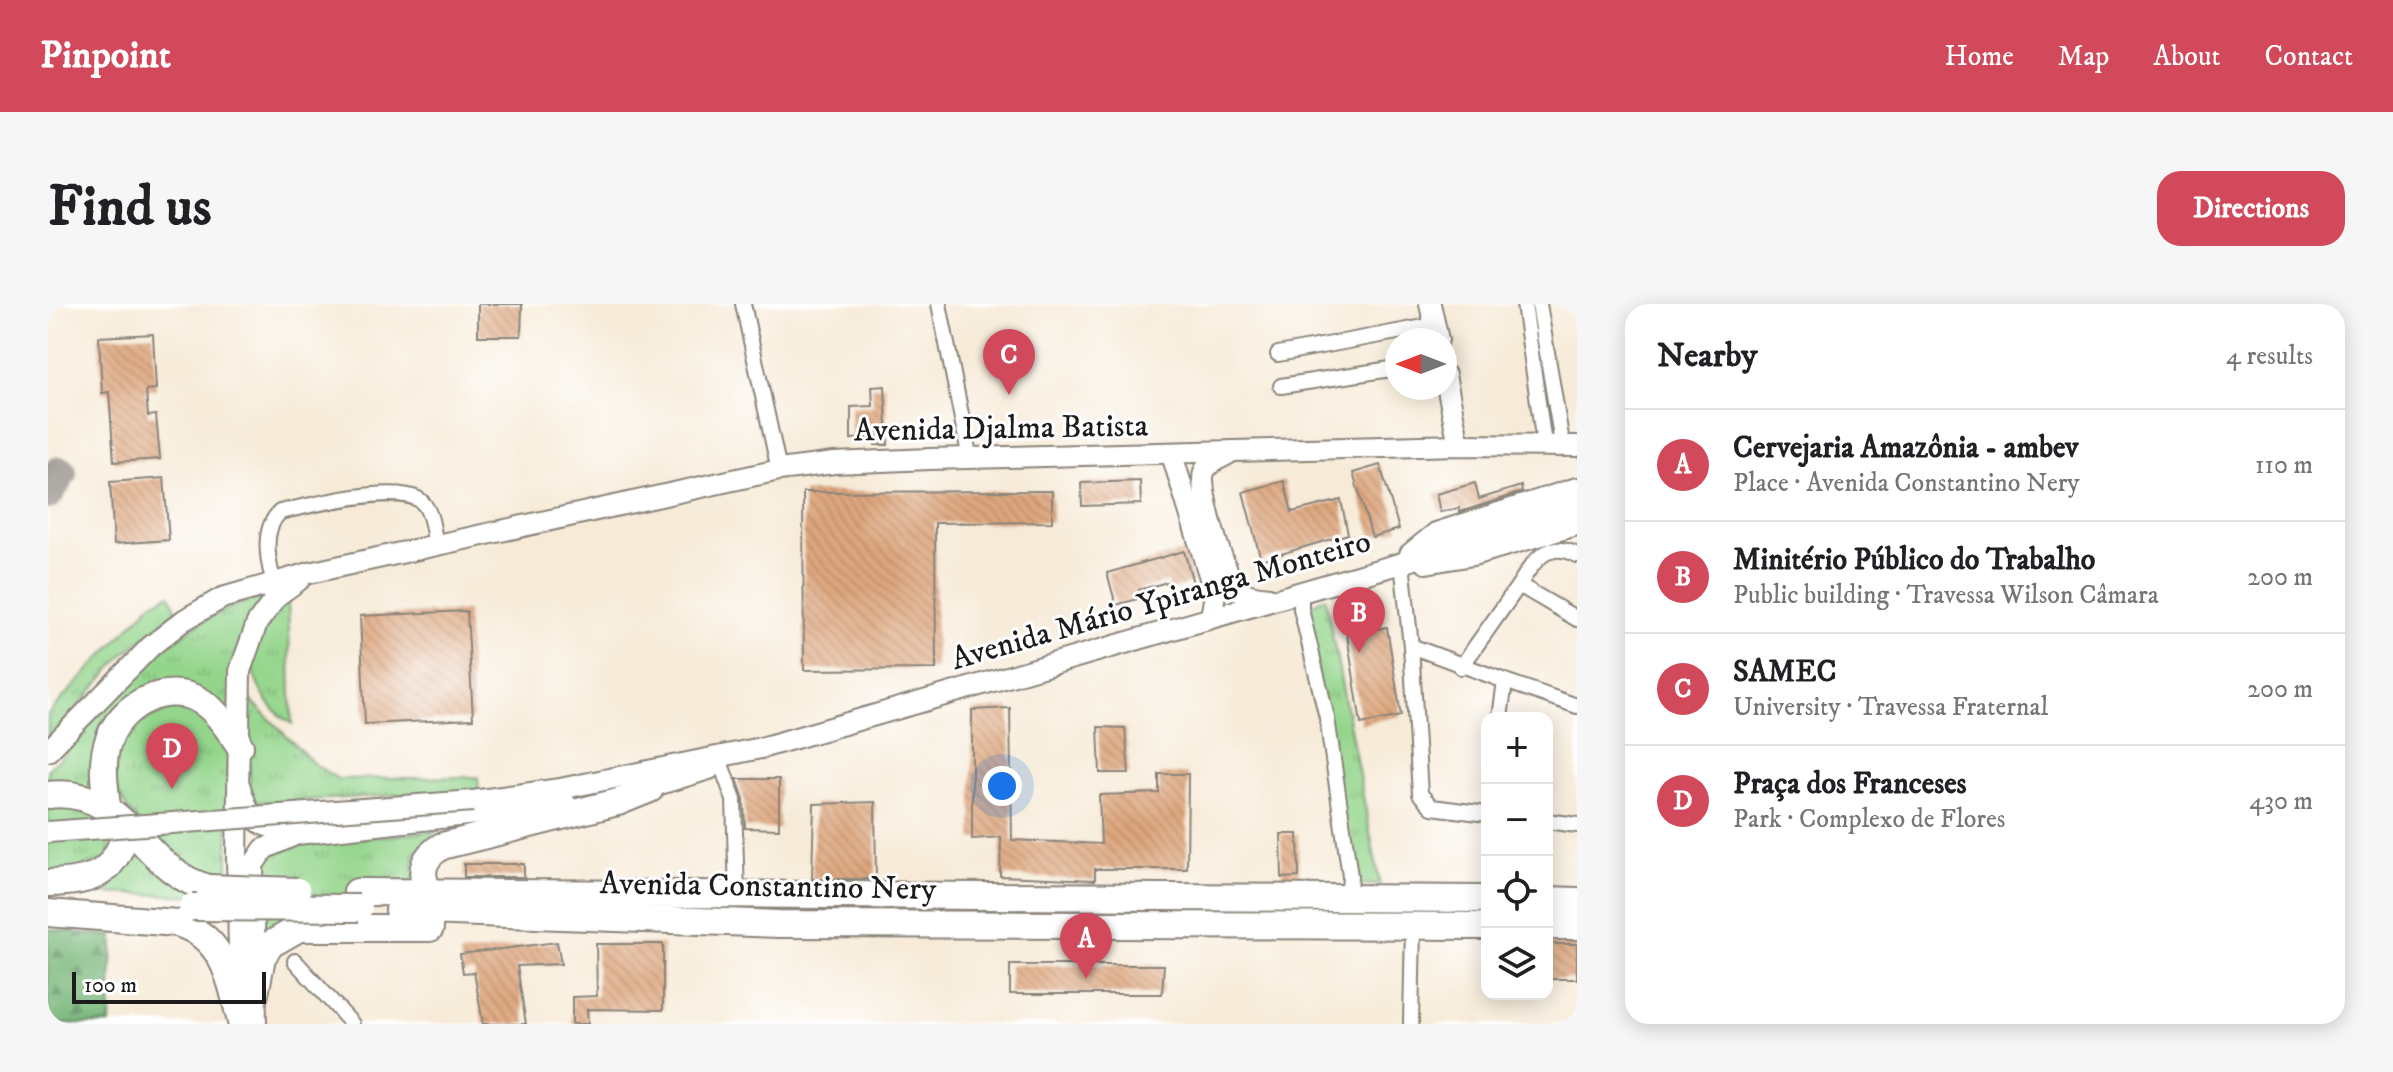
<!DOCTYPE html>
<html lang="en">
<head>
<meta charset="utf-8">
<style>
  :root { --surface:#fff; --page:#f6f6f6; --text:#202124; --muted:#757577; --line:#e0e0e0; --accent:#d1495b }
  body { margin:0; font-family:"IM FELL DW Pica",serif; background:var(--page); color:var(--text) }
  .controls { position:absolute; right:24px; bottom:24px; display:grid; overflow:hidden; border-radius:16px; box-shadow:0 4px 20px #0003 }
  .controls button { width:72px; height:72px; display:grid; place-items:center; padding:0; border:0; border-bottom:2px solid var(--line); background:var(--surface); color:var(--text); font:40px sans-serif }
  .compass { position:absolute; left:1337px; top:24px; width:72px; height:72px; border-radius:50%; background:var(--surface); box-shadow:0 4px 20px #0003; rotate:270deg }
  .scale { position:absolute; left:24px; bottom:20px; width:194px; box-sizing:border-box; padding-left:8px; border:4px solid #1c1c1c; border-top:0; font-size:22px; line-height:28px; white-space:nowrap; color:#1c1c1c; -webkit-text-stroke:6px #fff; paint-order:stroke }
  .you { position:absolute; left:954px; top:482px; width:28px; height:28px; margin:-20px; border:6px solid #fff; border-radius:50%; background:#1a73e8; box-shadow:0 0 0 12px #1a73e833 }
  .badge { display:grid; place-items:center; width:52px; height:52px; border-radius:50%; background:var(--accent); color:#fff; font-size:26px; font-weight:700 }
  .pin { position:absolute; translate:-50% -66px; filter:drop-shadow(0 2px 4px #0008) }
  .pin::after { content:''; position:absolute; top:42px; width:28px; height:24px; background:inherit; clip-path:polygon(0 0,100% 0,50% 100%) }
  .list { margin:0; padding:0; list-style:none }
  h2 { display:flex; justify-content:space-between; align-items:center; height:104px; margin:0; padding:0 32px; font-size:34px }
  h2 small { font-size:26px; font-weight:400; color:var(--muted) }
  .list li { display:grid; grid-template-columns:52px 1fr auto; gap:24px; align-items:center; box-sizing:border-box; height:112px; padding:0 32px; border-top:2px solid var(--line) }
  .list b { display:block; font-size:30px; white-space:nowrap }
  .list p { margin:0; font-size:26px; white-space:nowrap; color:var(--muted) }
  .list em { font-size:26px; font-style:normal; color:var(--muted) }
  .icon { flex:none; width:44px; height:44px; fill:none; stroke:currentColor; stroke-width:2; stroke-linecap:round; stroke-linejoin:round }
  .map { position:relative; flex:none; width:1529px; height:720px; overflow:hidden; border-radius:24px }
  header { display:flex; align-items:center; gap:48px; box-sizing:border-box; height:112px; padding:0 40px; background:var(--accent); color:#fff }
  header strong { font-size:38px }
  nav { display:flex; gap:44px; margin-inline-start:auto; font-size:28px }
  .intro { display:flex; align-items:center; justify-content:space-between; box-sizing:border-box; height:192px; padding:0 48px }
  h1 { margin:0; font-size:56px }
  .button { padding:20px 36px; border-radius:24px; background:var(--accent); color:#fff; font-size:28px; font-weight:700 }
  main { display:flex; gap:48px; padding:0 48px }
  aside { flex:1; background:var(--surface); border-radius:24px; box-shadow:0 4px 20px #0003 }
  .map>svg:first-child { display:block }
</style>
</head>
<body>
<header>
<strong>Pinpoint</strong>
<nav><a>Home</a><a>Map</a><a>About</a><a>Contact</a></nav>
</header>
<div class="intro"><h1>Find us</h1><a class="button">Directions</a></div>
<main>
<div class="map">
<svg width="1529" height="720" viewBox="0 0 1529 720">
  <defs>
    <pattern id="forest-firs" width="22" height="20" patternUnits="userSpaceOnUse" patternTransform="scale(2)"><rect width="22" height="20" fill="#77b678"/><path d="M5 1l3.5 6h-7zM16 11l3.5 6h-7z" fill="#619362"/></pattern>
    <pattern id="park-tufts" width="24" height="20" patternUnits="userSpaceOnUse" patternTransform="scale(2)"><rect width="24" height="20" fill="#94d58c"/><path d="M3 7l-1-3M5 7V3M7 7l1-3M15 17l-1-3M17 17v-4M19 17l1-3" fill="none" stroke="#7fb678"/></pattern>
    <pattern id="building-back-hatch" width="6" height="6" patternUnits="userSpaceOnUse" patternTransform="scale(2)"><rect width="6" height="6" fill="#dda67d"/><path d="M-1 5l2 2M0 0l6 6M5-1l2 2" fill="none" stroke="#bd8e6b"/></pattern>
  </defs>
  <rect width="100%" height="100%" fill="#fff"/>
  <filter id="ink" filterUnits="userSpaceOnUse"><feTurbulence type="fractalNoise" baseFrequency=".0125" numOctaves="2"/><feDisplacementMap in="SourceGraphic" scale="16" xChannelSelector="R" yChannelSelector="G"/><feConvolveMatrix kernelMatrix="1 2 1 2 8 2 1 2 1" color-interpolation-filters="sRGB"/></filter>
  <filter id="wash" filterUnits="userSpaceOnUse"><feTurbulence type="fractalNoise" baseFrequency=".006" numOctaves="4" result="noise"/><feDisplacementMap in="SourceGraphic" scale="32" xChannelSelector="R" yChannelSelector="G"/><feGaussianBlur stdDeviation="1.8" result="paint"/><feColorMatrix in="noise" values="0 0 0 0 0 0 0 0 0 0 0 0 0 0 0 0 0 1.4 0 .05"/><feComposite in="paint" operator="in"/></filter>
  <g filter="url(#wash)">
    <rect width="100%" height="100%" fill="#f7ebd8"/>
    <polygon fill="url(#forest-firs)" stroke="#4a694a" stroke-width="2" points="0,625 65,632 62,720 0,720"/>
    <g fill="url(#park-tufts)" stroke="#587854" stroke-width="2">
      <polygon points="122,290 129,308 76,350 0,437 0,410 104,299"/>
      <path d="M218 293C188 332 185 370 184 418L172 403 86 393 55 487 0 484V465C24 446 38 424 57 402 99 354 154 306 218 293Z"/>
      <polygon points="1277,293 1332,581 1307,581 1257,305"/>
      <path d="M240 294 244 420C212 400 190 356 214 322 222 312 232 303 240 294Z"/>
      <polygon points="198,391 266,460 290,475 430,473 431,487 203,499"/>
      <polygon points="128,402 156,413 180,443 180,572 151,570 134,563 80,507 66,480 71,430 89,411"/>
      <polygon points="0,495 65,515 60,556 0,572"/>
      <path d="M389 527C370 543 359 554 369 579H305L306 612 209 644V570L217 554 238 541Z"/>
      <polygon points="79,539 157,592 47,589 71,568"/>
    </g>
    <g fill="none" stroke-linecap="round" stroke-linejoin="round">
      <polyline stroke="#8a847a" stroke-width="34" points="0,188 12,169"/>
    </g>
    <g id="blocks">
      <g fill="url(#building-back-hatch)">
        <polygon points="430,0 474,0 473,32 430,32"/>
        <polygon points="105,30 108,85 98,86 100,112 108,111 112,155 66,158 61,88 54,89 51,33"/>
        <polygon points="837,82 840,141 827,141 827,134 803,135 803,103 825,102 824,83"/>
        <polygon points="1332,161 1351,225 1324,233 1305,169"/>
        <polygon points="116,174 121,236 66,240 62,178"/>
        <polygon points="1092,177 1093,200 1034,202 1033,179"/>
        <polygon points="1236,177 1244,208 1293,196 1300,230 1213,256 1195,188"/>
        <polygon points="1427,179 1431,195 1473,182 1474,188 1412,208 1411,204 1392,208 1388,190"/>
        <polygon points="1004,187 1004,218 887,219 888,365 756,366 755,188"/>
        <polygon points="1136,247 1145,279 1121,286 1119,278 1091,286 1093,294 1068,301 1059,269"/>
        <polygon points="419,307 425,415 317,420 312,312"/>
        <polygon points="1339,323 1353,412 1313,420 1299,331"/>
        <polygon points="962,404 964,536 1053,540 1051,491 1111,489 1111,470 1140,470 1139,565 1047,565 1047,576 952,572 953,533 924,535 924,406"/>
        <polygon points="1050,423 1077,424 1081,469 1052,469"/>
        <polygon points="689,475 731,475 731,525 697,524 696,495"/>
        <polygon points="827,498 828,575 764,575 766,500"/>
        <polygon points="1233,530 1250,530 1251,573 1234,574"/>
        <rect x="416" y="560" width="60" height="13"/>
        <polygon points="509,638 513,660 469,662 478,720 435,720 426,668 415,669 412,650"/>
        <polygon points="548,640 615,640 615,706 539,705 540,720 524,720 524,693 549,692"/>
        <rect x="1499" y="640" width="30" height="35"/>
        <polygon points="962,661 1116,661 1114,690 962,690"/>
      </g>
    </g>
  </g>
  <g filter="url(#ink)">
    <use href="#blocks" fill-opacity="0" stroke="#8a847a" stroke-width="2"/>
    <g fill="none" stroke-linecap="round" stroke-linejoin="round">
      <defs>
        <g id="street">
          <polyline points="695,0 731,166"/>
          <polyline points="891,0 922,155"/>
          <polyline points="1476,0 1496,140"/>
          <polyline points="1491,0 1514,139"/>
          <polyline points="1230,50 1387,21"/>
          <polyline points="1233,82 1349,64"/>
          <polyline points="1354,259 1363,342 1372,490 1384,503 1439,510"/>
          <path d="M1471 281C1485 258 1499 235 1529 251"/>
          <polyline points="1253,286 1253,305 1279,414 1302,572 1301,586 1291,592"/>
          <path d="M229 287C220 263 212 226 232 208 262 201 343 181 370 195 384 203 385 228 388 242"/>
          <polyline points="1363,342 1457,377 1452,414"/>
          <polyline points="1413,363 1471,281 1529,315"/>
          <polyline points="1457,377 1529,402"/>
          <polyline points="670,452 686,496 689,591"/>
          <polyline points="1499,517 1529,521"/>
          <polyline points="247,657 304,720"/>
          <polyline points="1363,720 1365,622"/>
        </g>
        <g id="secondary">
          <polyline points="1382,0 1390,36"/>
          <polyline points="1397,71 1411,141"/>
          <path d="M1180 150C1171 155 1160 158 1156 168 1150 186 1177 275 1191 286 1199 292 1212 293 1221 294"/>
          <polyline points="1124,151 1167,290 1163,313"/>
          <polyline points="1362,250 1388,229 1529,184"/>
          <polyline points="1378,259 1425,251 1529,221"/>
          <polyline points="0,447 103,342 136,316 174,294 261,269 731,166 786,159 882,155 1411,141 1529,142"/>
          <path d="M192 483C203 521 211 521 249 530L518 500"/>
          <polyline points="589,487 661,465"/>
          <polyline points="425,497 512,485 713,444 1354,259 1529,203"/>
          <polyline points="192,691 189,553 192,367 209,319 230,291 251,276"/>
          <polyline points="208,720 205,561 216,545 249,530"/>
        </g>
        <g id="highway">
          <path d="M0 491C81 482 93 568 161 584"/>
          <path d="M59 503C57 483 53 461 59 441 70 399 125 372 161 403 173 413 183 429 192 442"/>
          <path d="M0 579C48 578 68 569 80 521"/>
          <polyline points="309,588 1439,595"/>
          <path d="M382 589C370 570 374 554 394 542L570 498 602 485"/>
          <polyline points="1499,596 1529,597"/>
          <polyline points="351,606 730,620 1439,622"/>
          <path d="M0 609 129 619C176 633 182 674 193 718"/>
          <polyline points="1499,622 1529,622"/>
          <polyline points="207,690 214,653 223,640 251,624 382,624"/>
        </g>
      </defs>
      <use href="#street" stroke="#8a847a" stroke-width="18"/>
      <use href="#secondary" stroke="#8a847a" stroke-width="24"/>
      <use href="#highway" stroke="#8a847a" stroke-width="30"/>
      <use href="#street" stroke="#fff" stroke-width="14"/>
      <use href="#secondary" stroke="#fff" stroke-width="20"/>
      <use href="#highway" stroke="#fff" stroke-width="26"/>
      <defs>
        <polyline id="secondary-bridge" points="0,528 425,497"/>
        <g id="highway-bridge">
          <polyline points="161,584 249,587"/>
          <polyline points="144,603 311,604"/>
        </g>
      </defs>
      <use href="#secondary-bridge" stroke="#8a847a" stroke-width="24" stroke-linecap="butt"/>
      <use href="#highway-bridge" stroke="#8a847a" stroke-width="30" stroke-linecap="butt"/>
      <use href="#secondary-bridge" stroke="#fff" stroke-width="20"/>
      <use href="#highway-bridge" stroke="#fff" stroke-width="26"/>
    </g>
  </g>
  <g text-anchor="middle" dominant-baseline="central" stroke-width="6" stroke-linejoin="round" paint-order="stroke">
    <g font-size="32" fill="#1c1c1c" stroke="#fff">
      <text transform="translate(953 125) rotate(-1)">Avenida Djalma Batista</text>
      <text transform="translate(1113 297) rotate(-16)">Avenida Mário Ypiranga Monteiro</text>
      <text transform="translate(720 583) rotate(1)">Avenida Constantino Nery</text>
    </g>
  </g>
</svg>
<div class="controls">
<button>+</button>
<button>−</button>
<button><svg class="icon" aria-label="locate" viewBox="0 0 24 24"><circle cx="12" cy="12" r="6"/><path d="M12 2v4M12 18v4M2 12h4M18 12h4"/></svg></button>
<button><svg class="icon" aria-label="layers" viewBox="0 0 24 24"><path d="M12 4l9 5-9 5-9-5zM3 14l9 5 9-5"/></svg></button>
</div>
<svg class="compass" viewBox="-18 -18 36 36"><path d="M0-13l5 13h-10z" fill="#e53935"/><path d="M0 13l5-13h-10z" fill="#757577"/></svg>
<div class="scale">100 m</div>
<div class="you"></div>
<div class="pin badge" style="left:1038px;top:675px">A</div>
<div class="pin badge" style="left:1311px;top:349px">B</div>
<div class="pin badge" style="left:961px;top:91px">C</div>
<div class="pin badge" style="left:124px;top:485px">D</div>
</div>
<aside>
<h2>Nearby<small>4 results</small></h2>
<ul class="list">
<li><span class="badge">A</span><div><b>Cervejaria Amazônia - ambev</b><p>Place · Avenida Constantino Nery</p></div><em>110 m</em></li>
<li><span class="badge">B</span><div><b>Minitério Público do Trabalho</b><p>Public building · Travessa Wilson Câmara</p></div><em>200 m</em></li>
<li><span class="badge">C</span><div><b>SAMEC</b><p>University · Travessa Fraternal</p></div><em>200 m</em></li>
<li><span class="badge">D</span><div><b>Praça dos Franceses</b><p>Park · Complexo de Flores</p></div><em>430 m</em></li>
</ul>
</aside>
</main>
</body>
</html>
